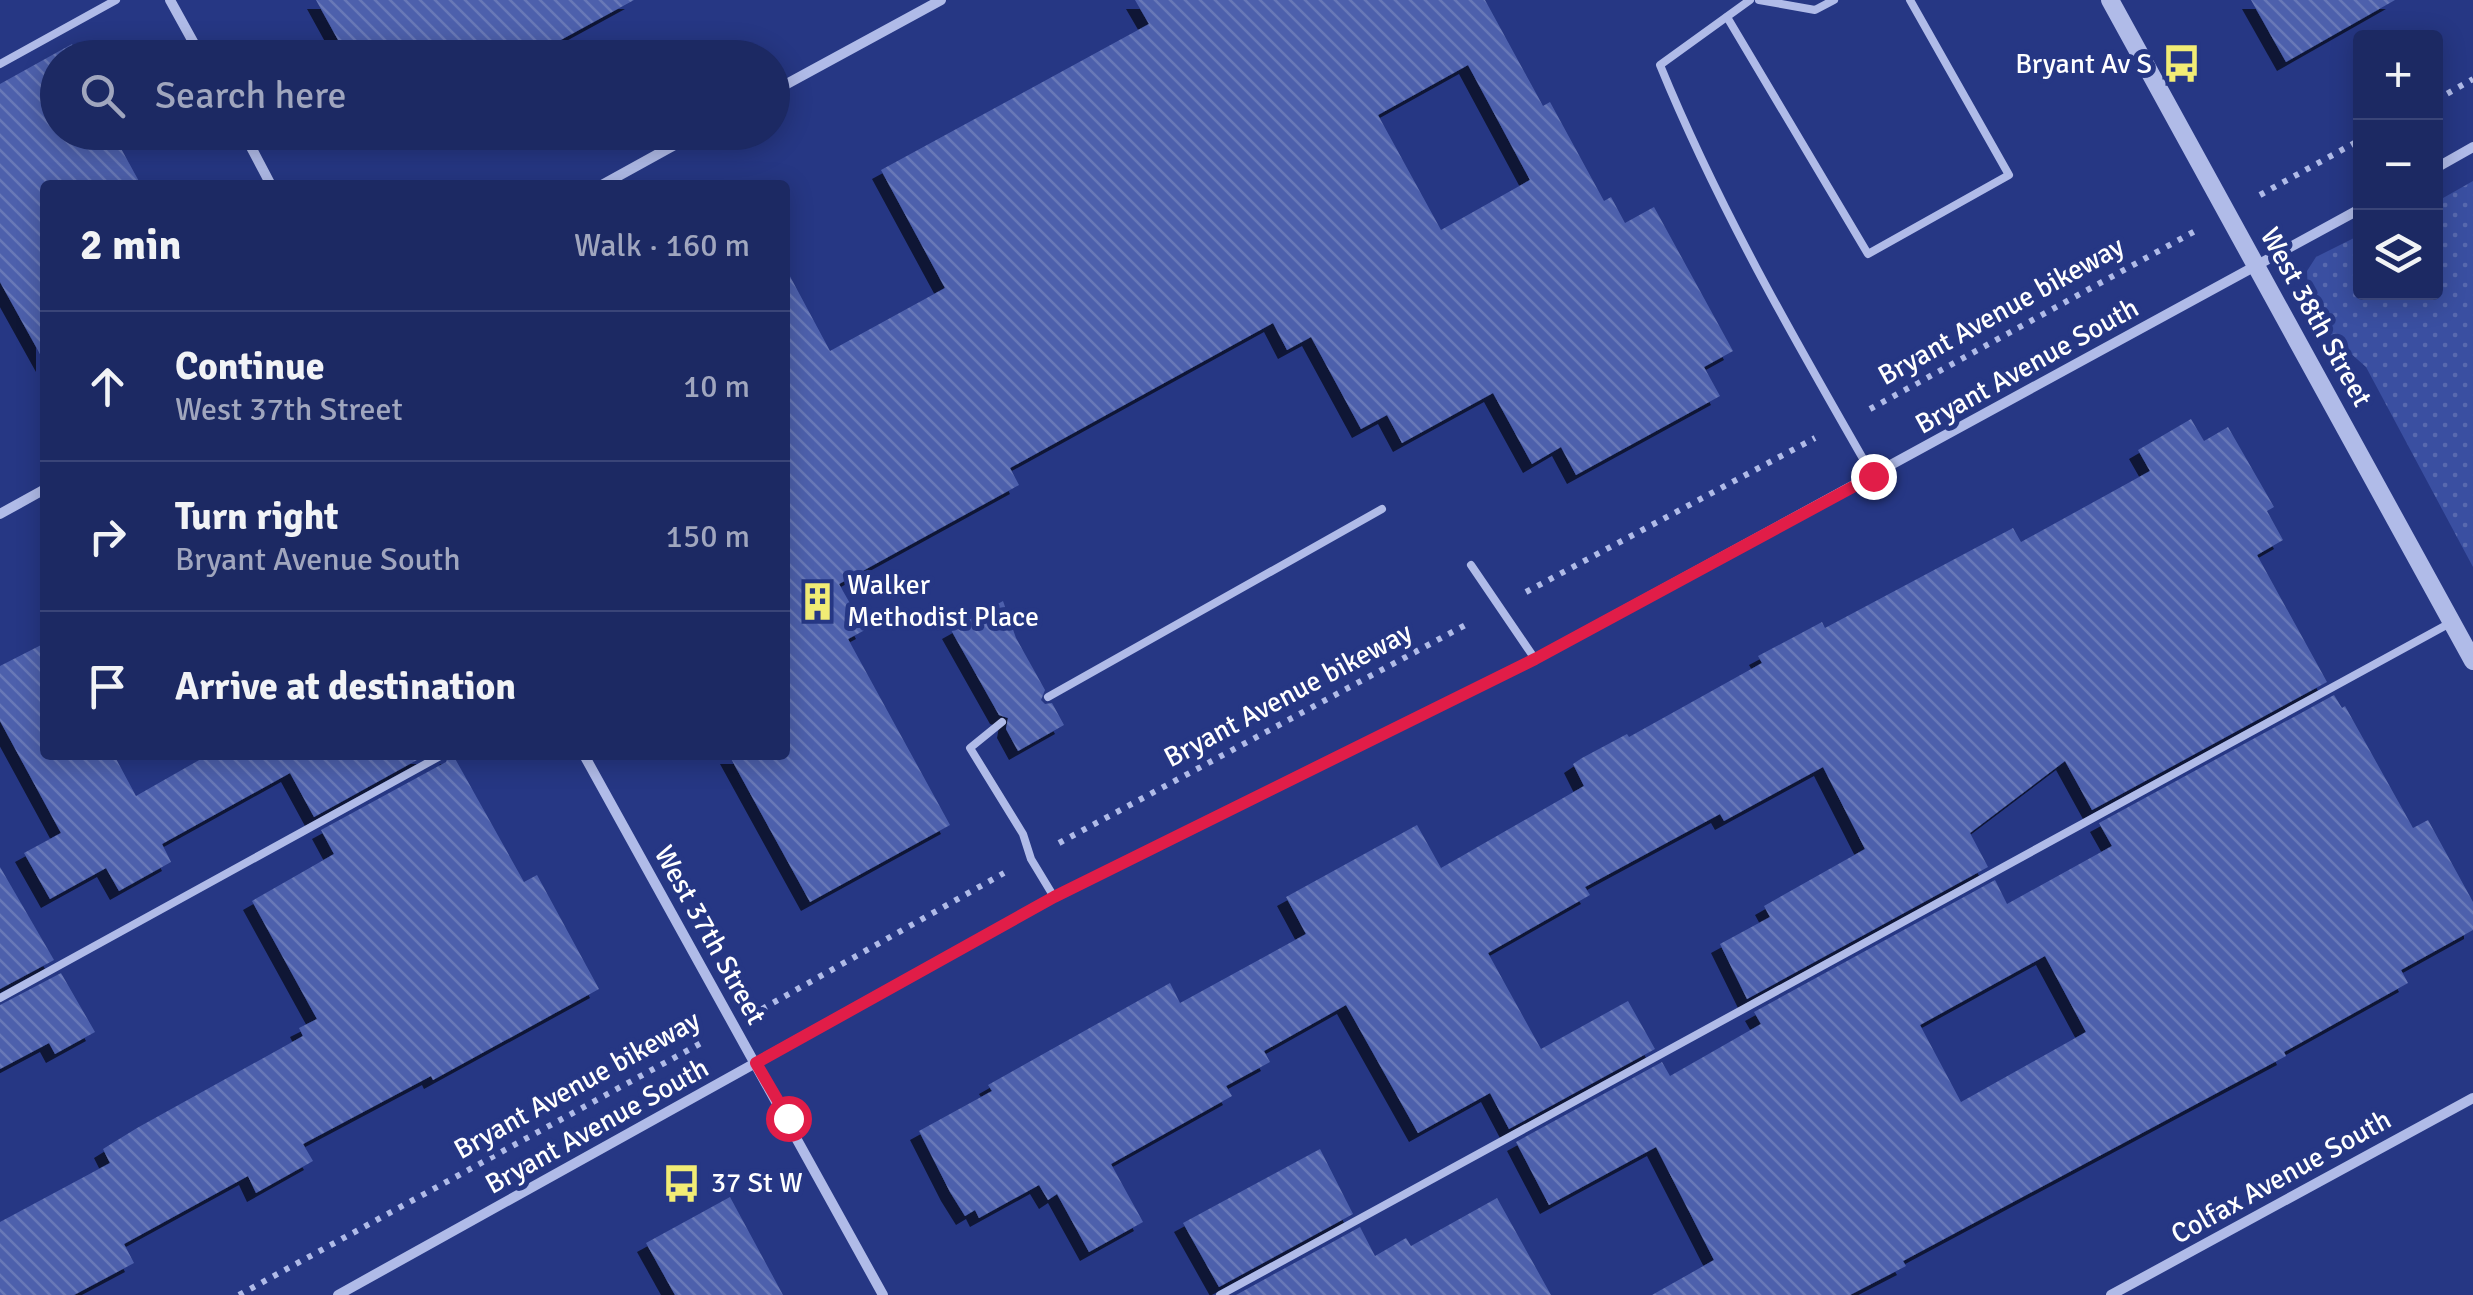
<!DOCTYPE html>
<html lang="en">
<head>
<meta charset="utf-8">
<style>
  :root { --surface:#1c2963; --page:#29356c; --text:#f1f3f6; --muted:#a0a6be; --line:#3a4578 }
  body { margin:0; font-family:Signika,sans-serif; background:var(--page); color:var(--text) }
  .controls { position:absolute; right:30px; top:30px; display:grid; overflow:hidden; border-radius:10px; box-shadow:0 5px 25px #0003 }
  .controls button { width:90px; height:90px; display:grid; place-items:center; padding:0; border:0; border-bottom:2px solid var(--line); background:var(--surface); color:var(--text); font:50px sans-serif }
  .stop { position:absolute; width:30px; height:30px; margin:-22px; border:8px solid #e11d48; border-radius:50%; background:#fff }
  .stop.end { background:#e11d48; border-color:#fff; box-shadow:0 2px 10px #0008 }
  .list { margin:0; padding:0; list-style:none }
  h2 { display:flex; justify-content:space-between; align-items:center; height:130px; margin:0; padding:0 40px; font-size:42px }
  h2 small { font-size:32px; font-weight:400; color:var(--muted) }
  .list li { display:grid; grid-template-columns:65px 1fr auto; gap:30px; align-items:center; box-sizing:border-box; height:150px; padding:0 40px; border-top:2px solid var(--line) }
  .list b { display:block; font-size:38px; white-space:nowrap }
  .list p { margin:0; font-size:32px; white-space:nowrap; color:var(--muted) }
  .list em { font-size:32px; font-style:normal; color:var(--muted) }
  .icon { flex:none; width:55px; height:55px; fill:none; stroke:currentColor; stroke-width:2; stroke-linecap:round; stroke-linejoin:round }
  .map { position:relative; flex:none; width:2473px; height:1295px; overflow:hidden }
  .search { position:absolute; background:var(--surface); box-shadow:0 5px 25px #0003; left:40px; top:40px; width:750px; height:110px; display:flex; align-items:center; gap:25px; box-sizing:border-box; padding:0 35px; border-radius:55px; color:var(--muted); font-size:38px }
  .panel { position:absolute; background:var(--surface); box-shadow:0 5px 25px #0003; left:40px; top:180px; width:750px; height:580px; border-radius:10px }
  .map>svg:first-child { display:block }
</style>
</head>
<body>
<div class="map">
<svg width="2473" height="1295" viewBox="0 0 2473 1295">
  <defs>
    <pattern id="park-dots" width="8" height="8" patternUnits="userSpaceOnUse" patternTransform="scale(2.5)"><rect width="8" height="8" fill="#3a4fa1"/><path d="M2 2h.1M6 6h.1" fill="none" stroke="#5869af" stroke-width="1.8" stroke-linecap="round"/></pattern>
    <pattern id="building-back-hatch" width="6" height="6" patternUnits="userSpaceOnUse" patternTransform="scale(2.5)"><rect width="6" height="6" fill="#4e61ac"/><path d="M-1 5l2 2M0 0l6 6M5-1l2 2" fill="none" stroke="#6979b8"/></pattern>
    <filter id="shadow"><feDropShadow dx="-9" dy="9" stdDeviation="0" flood-color="#0009"/></filter>
  </defs>
  <rect width="100%" height="100%" fill="#263784"/>
  <polygon fill="url(#park-dots)" points="2473,181 2473,567 2366,367 2331,336 2308,293 2307,271 2316,257 2360,235 2360,292 2436,292 2436,202"/>
  <g fill="url(#building-back-hatch)" fill-rule="evenodd" filter="url(#shadow)">
    <polygon points="316,0 634,0 557,42 563,53 554,58 348,58"/>
    <path d="M1135 0H1485L1543 106 1550 102 1604 201 1611 197 1625 223 1654 207 1733 351 1704 367 1720 396 1576 475 1561 447 1532 464 1493 393 1402 443 1387 415 1361 429 1311 337 1287 350 1273 323 1010 468 1019 485 839 584 865 630 848 639 950 825 810 902 729 755H785V267L830 351 945 288 881 170 1149 24ZM1468 65 1530 180 1441 230 1378 115Z"/>
    <polygon points="2251,0 2395,0 2286,62"/>
    <polygon points="72,44 79,58 58,58 58,132 112,132 141,185 45,185 45,363 0,282 0,84"/>
    <polygon points="2191,419 2204,441 2228,427 2274,507 2267,511 2283,540 2257,555 2327,682 2092,810 2065,761 1970,833 1988,867 1747,999 1720,944 1770,917 1764,906 1865,849 1823,767 1724,821 1720,814 1585,887 1590,895 1488,953 1541,1049 1628,1001 1655,1049 1509,1129 1490,1093 1418,1133 1346,1005 1264,1051 1270,1062 1226,1086 1232,1096 1111,1164 1143,1222 1089,1252 1057,1194 1048,1200 1039,1185 979,1218 975,1210 965,1216 950,1192 919,1131 992,1091 988,1085 1170,983 1180,1003 1306,934 1286,897 1417,825 1441,868 1584,786 1573,764 1582,758 1627,734 1629,737 1762,663 1758,656 1822,622 1825,628 2013,528 2021,542 2150,471 2138,450"/>
    <polygon points="1003,601 1016,638 1045,690 1041,700 1045,704 1052,703 1064,725 1018,751 1006,729 1008,718 999,715 951,630"/>
    <polygon points="45,643 45,755 114,755 136,796 208,755 426,755 314,817 290,773 162,844 171,862 119,891 106,868 50,899 24,853 61,833 0,721 0,666"/>
    <path d="M2334 695 2342 708 2345 706 2413 828 2428 820 2473 902V930L2401 970 2408 983 2284 1052 2286 1056 1903 1261 1906 1266 1850 1295H1652L1714 1260 1656 1147 1549 1205 1516 1142 1662 1062 1670 1076 1761 1024 1754 1012 1995 880 2007 904 2112 846 2099 823ZM2045 956 2086 1032 1961 1102 1920 1025Z"/>
    <polygon points="449,755 453,755 524,882 537,875 599,989 433,1080 431,1076 303,1144 313,1161 256,1193 248,1176 124,1244 134,1263 74,1295 0,1295 0,1222 110,1163 103,1149 137,1128 303,1036 299,1028 317,1019 252,901 334,854 321,830 446,762"/>
    <polygon points="0,867 54,960 0,989"/>
    <polygon points="61,973 95,1032 55,1054 49,1043 0,1069 0,1005"/>
    <polygon points="1320,1149 1353,1214 1219,1287 1183,1223"/>
    <polygon points="730,1197 783,1295 675,1295 646,1243"/>
    <polygon points="1497,1198 1551,1295 1236,1295 1360,1227 1375,1256 1406,1238 1411,1246"/>
  </g>
  <g fill="none" stroke-linecap="round" stroke-linejoin="round">
    <g stroke="#b0bbe8" stroke-width="6" stroke-dasharray="5 8" stroke-linecap="butt">
      <polyline points="2436,100 2473,79"/>
      <polyline points="2260,195 2360,140"/>
      <polyline points="1870,409 2197,230"/>
      <polyline points="1526,592 1815,438"/>
      <polyline points="1059,843 1471,622"/>
      <polyline points="762,1009 1004,873"/>
      <polyline points="239,1295 703,1042"/>
    </g>
    <g stroke="#b0bbe8" stroke-width="8">
      <path d="M1750 0 1660 65C1719 209 1796 342 1873 476"/>
      <polyline points="1759,0 1815,10 1834,0"/>
      <polyline points="1727,17 1868,254 2009,175 1910,0"/>
      <polyline points="0,64 116,0"/>
      <polyline points="1471,565 1535,659"/>
      <polyline points="1048,697 1382,509"/>
      <polyline points="1002,722 970,748 1023,834 1031,859 1054,897"/>
      <polyline points="0,998 442,755"/>
      <polyline points="1220,1295 2452,622"/>
    </g>
    <g stroke="#b0bbe8" stroke-width="10">
      <polyline points="170,0 202,58"/>
      <polyline points="772,92 941,0"/>
      <polyline points="243,132 271,185"/>
      <polyline points="2436,168 2473,147"/>
      <polyline points="602,185 698,132"/>
      <polyline points="0,514 45,489"/>
      <polyline points="584,755 883,1295"/>
      <polyline points="338,1295 1054,897 1535,659 2360,209"/>
      <polyline points="2111,1295 2473,1098"/>
    </g>
    <polyline stroke="#b0bbe8" stroke-width="18" points="2110,0 2473,661"/>
  </g>
  <g fill="none" stroke-linecap="round" stroke-linejoin="round">
    <polyline stroke="#e11d48" stroke-width="12" points="788,1118 756,1063 1054,897 1535,659 1873,476"/>
  </g>
  <defs>
    <symbol id="bus-bare" viewBox="-9 -9 18 18"><path d="M-5-6H5V4H4V6H2V4H-2V6H-4V4H-5ZM-3.5-4V0h7V-4ZM-3.5 1.2v1.5H-2V1.2ZM2 1.2v1.5H3.5V1.2Z" fill="#f1ec75" stroke="#263784" stroke-width="2.5" paint-order="stroke"/></symbol>
    <symbol id="building-bare" viewBox="-9 -9 18 18"><path d="M-4-6H4V6H1V3H-1V6H-4ZM-2.5-4.3h1.7v1.8h-1.7ZM.8-4.3h1.7v1.8H.8ZM-2.5-1h1.7V.8h-1.7ZM.8-1h1.7V.8H.8Z" fill="#f1ec75" stroke="#263784" stroke-width="2.5" paint-order="stroke"/></symbol>
  </defs>
  <g fill-rule="evenodd">
    <use href="#bus-bare" x="2154" y="36" width="55" height="55"/>
    <use href="#building-bare" x="790" y="574" width="55" height="55"/>
    <use href="#bus-bare" x="654" y="1156" width="55" height="55"/>
  </g>
  <g text-anchor="middle" dominant-baseline="central" stroke-width="10" stroke-linejoin="round" paint-order="stroke">
    <g font-size="28" fill="#fff" stroke="#263784" text-anchor="start">
      <text x="2152" y="64" text-anchor="end">Bryant Av S</text>
      <text x="847" y="585">Walker<tspan x="847" dy="32">Methodist Place</tspan></text>
      <text x="711" y="1183">37 St W</text>
    </g>
    <g font-size="28" fill="#fff" stroke="#263784">
      <text transform="translate(2001 311) rotate(-29)">Bryant Avenue bikeway</text>
      <text transform="translate(2316 317) rotate(61)">West 38th Street</text>
      <text transform="translate(2027 366) rotate(-29)">Bryant Avenue South</text>
      <text transform="translate(1288 695) rotate(-28)">Bryant Avenue bikeway</text>
      <text transform="translate(710 935) rotate(61)">West 37th Street</text>
      <text transform="translate(577 1085) rotate(-29)">Bryant Avenue bikeway</text>
      <text transform="translate(597 1126) rotate(-29)">Bryant Avenue South</text>
      <text transform="translate(2281 1177) rotate(-29)">Colfax Avenue South</text>
    </g>
  </g>
</svg>
<div class="controls">
<button>+</button>
<button>−</button>
<button><svg class="icon" aria-label="layers" viewBox="0 0 24 24"><path d="M12 4l9 5-9 5-9-5zM3 14l9 5 9-5"/></svg></button>
</div>
<div class="stop" style="left:788px;top:1118px"></div>
<div class="stop end" style="left:1873px;top:476px"></div>
<div class="search"><svg class="icon" aria-label="search" viewBox="0 0 24 24"><circle cx="10" cy="10" r="6"/><path d="M15 15l6 6"/></svg>Search here</div>
<section class="panel">
<h2>2 min<small>Walk · 160 m</small></h2>
<ul class="list">
<li><svg class="icon" aria-label="ahead" viewBox="0 0 24 24"><path d="M12 20V5M6 11l6-6 6 6"/></svg><div><b>Continue</b><p>West 37th Street</p></div><em>10 m</em></li>
<li><svg class="icon" aria-label="right" viewBox="0 0 24 24"><path d="M7 20v-9h11M14 6l5 5-5 5"/></svg><div><b>Turn right</b><p>Bryant Avenue South</p></div><em>150 m</em></li>
<li><svg class="icon" aria-label="arrive" viewBox="0 0 24 24"><path d="M6 21V4h12l-3 4 3 4H6"/></svg><div><b>Arrive at destination</b></div></li>
</ul>
</section>
</div>
</body>
</html>
